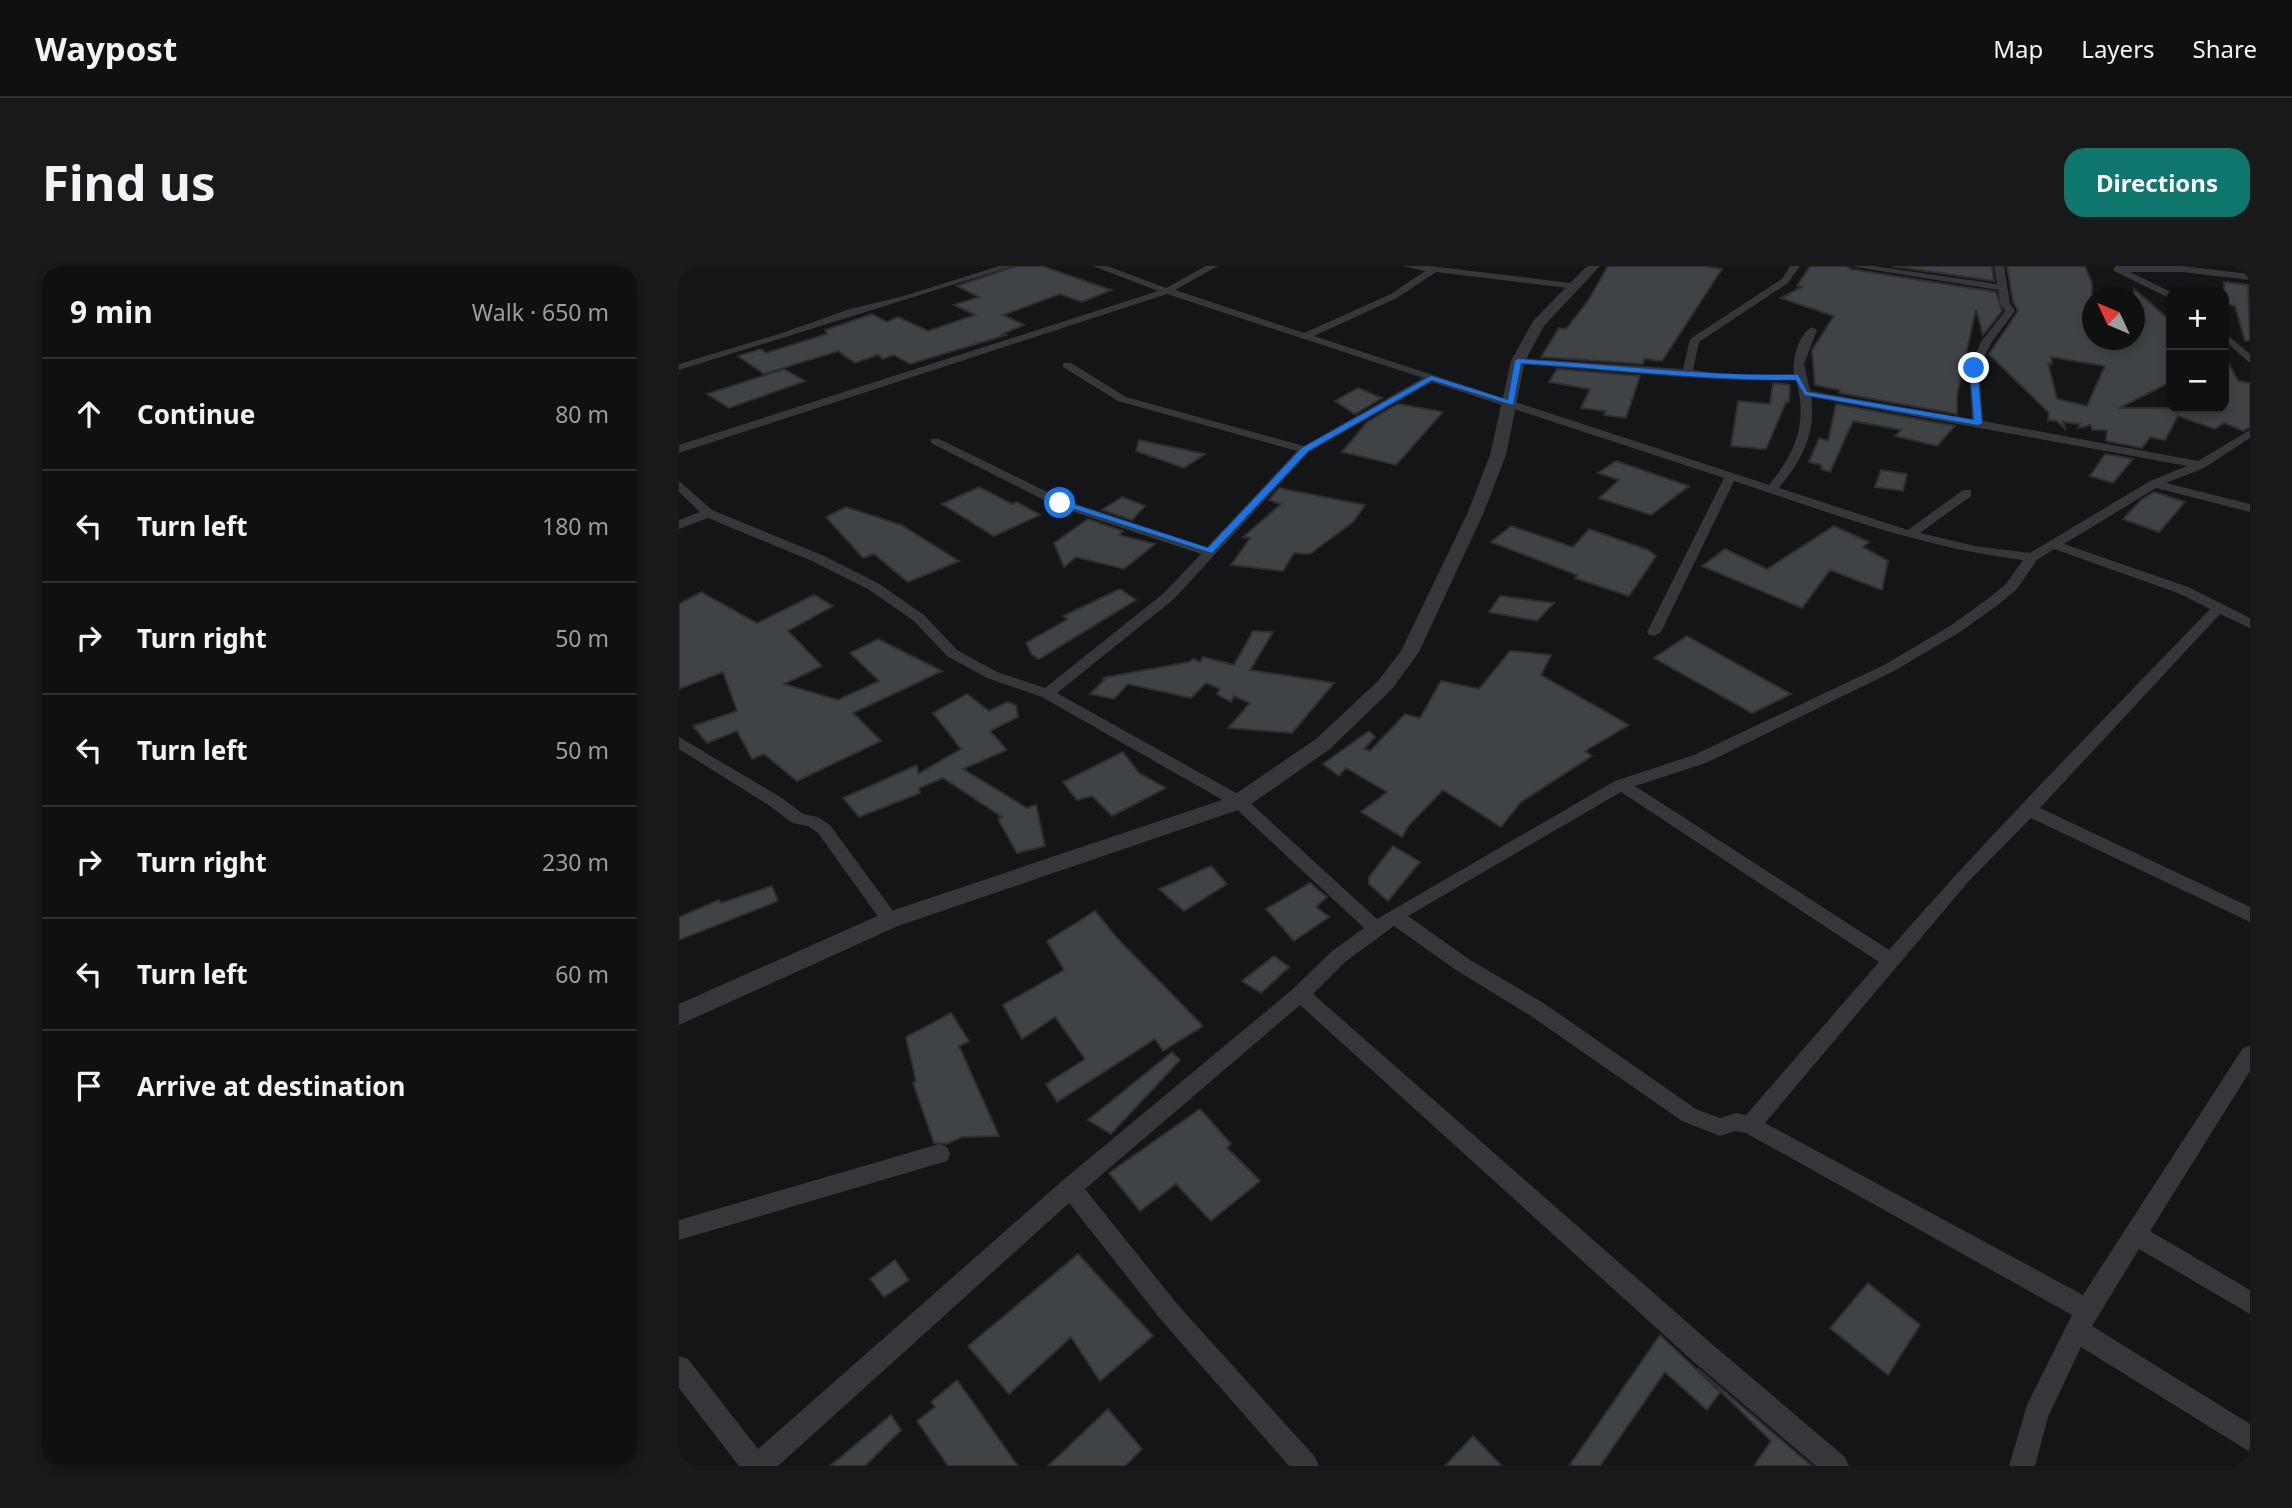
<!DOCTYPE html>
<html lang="en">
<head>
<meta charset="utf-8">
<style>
  :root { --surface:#0f1010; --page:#181919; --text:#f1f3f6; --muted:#9b9d9f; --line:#2f3030; --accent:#0f766e }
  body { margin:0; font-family:"Noto Sans",sans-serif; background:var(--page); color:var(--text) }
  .controls { position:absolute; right:21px; top:21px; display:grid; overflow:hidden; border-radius:14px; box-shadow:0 4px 10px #0003 }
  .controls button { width:63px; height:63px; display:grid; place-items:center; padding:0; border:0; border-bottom:2px solid var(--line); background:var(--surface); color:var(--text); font:35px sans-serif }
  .compass { position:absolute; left:1403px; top:21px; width:63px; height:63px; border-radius:50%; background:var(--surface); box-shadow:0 4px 10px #0003; rotate:314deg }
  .stop { position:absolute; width:21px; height:21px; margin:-16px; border:5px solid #1a73e8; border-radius:50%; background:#fff }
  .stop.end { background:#1a73e8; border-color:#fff; box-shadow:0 2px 7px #0008 }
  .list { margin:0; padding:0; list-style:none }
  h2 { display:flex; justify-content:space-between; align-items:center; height:91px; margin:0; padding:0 28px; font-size:30px }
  h2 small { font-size:23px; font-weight:400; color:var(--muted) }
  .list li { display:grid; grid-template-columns:46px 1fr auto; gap:21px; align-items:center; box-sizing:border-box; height:112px; padding:0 28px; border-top:2px solid var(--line) }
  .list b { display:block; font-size:26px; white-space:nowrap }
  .list em { font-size:23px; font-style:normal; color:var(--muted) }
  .icon { flex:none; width:38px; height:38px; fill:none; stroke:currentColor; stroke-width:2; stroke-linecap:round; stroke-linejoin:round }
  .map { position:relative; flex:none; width:1571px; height:1200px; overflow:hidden; border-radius:21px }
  header { display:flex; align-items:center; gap:42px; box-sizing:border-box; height:98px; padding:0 35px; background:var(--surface); border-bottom:2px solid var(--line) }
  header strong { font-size:33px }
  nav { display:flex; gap:38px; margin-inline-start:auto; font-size:24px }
  .intro { display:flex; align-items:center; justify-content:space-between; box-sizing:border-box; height:168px; padding:0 42px }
  h1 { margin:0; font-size:49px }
  .button { padding:18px 32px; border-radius:21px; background:var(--accent); color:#fff; font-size:24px; font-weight:700 }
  main { display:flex; gap:42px; padding:0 42px }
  aside { flex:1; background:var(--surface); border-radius:21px; box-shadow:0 4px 10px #0003 }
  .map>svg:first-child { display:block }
</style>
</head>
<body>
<header>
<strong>Waypost</strong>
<nav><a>Map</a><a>Layers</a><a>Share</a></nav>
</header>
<div class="intro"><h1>Find us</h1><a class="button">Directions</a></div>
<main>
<aside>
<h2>9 min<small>Walk · 650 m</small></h2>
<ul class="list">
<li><svg class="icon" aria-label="ahead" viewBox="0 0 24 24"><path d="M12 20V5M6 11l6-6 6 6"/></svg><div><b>Continue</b></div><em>80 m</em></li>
<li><svg class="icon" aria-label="left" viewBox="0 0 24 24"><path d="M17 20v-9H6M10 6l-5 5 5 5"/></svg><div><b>Turn left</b></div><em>180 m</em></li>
<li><svg class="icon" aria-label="right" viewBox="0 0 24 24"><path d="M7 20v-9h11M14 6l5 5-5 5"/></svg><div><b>Turn right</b></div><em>50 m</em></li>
<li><svg class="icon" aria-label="left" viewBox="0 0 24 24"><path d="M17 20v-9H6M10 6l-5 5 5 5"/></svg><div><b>Turn left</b></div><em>50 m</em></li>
<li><svg class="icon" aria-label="right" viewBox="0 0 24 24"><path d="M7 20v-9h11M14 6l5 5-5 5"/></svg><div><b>Turn right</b></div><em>230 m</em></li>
<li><svg class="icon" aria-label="left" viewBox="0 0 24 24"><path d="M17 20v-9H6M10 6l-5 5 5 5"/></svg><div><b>Turn left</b></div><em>60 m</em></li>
<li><svg class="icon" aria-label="arrive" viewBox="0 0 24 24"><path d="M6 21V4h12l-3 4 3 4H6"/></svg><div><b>Arrive at destination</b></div></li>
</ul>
</aside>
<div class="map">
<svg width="1571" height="1200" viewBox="0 0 1571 1200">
  <rect width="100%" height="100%" fill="#141516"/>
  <g fill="#404346" stroke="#2e2f32" stroke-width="2" fill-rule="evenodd">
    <polygon points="337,0 363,0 432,24 403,36 381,28 324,49 345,59 323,68 327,69 231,98 215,89 204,93 199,89 176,97 159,85 85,108 59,90 82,83 87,87 148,68 146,64 193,48 208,56 219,51 249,65 296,49 275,39 300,31 278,20"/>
    <polygon points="929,0 1025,0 1043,3 983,95 965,93 964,98 862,91 880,62 887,63 909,35"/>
    <polygon points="1131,0 1168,0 1171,3 1317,26 1323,45 1304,69 1297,43 1278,129 1278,148 1160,127 1161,124 1136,119 1133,84 1155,50 1102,32 1123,21 1118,20"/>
    <polygon points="1213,0 1313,0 1315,15"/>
    <path d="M1328 0H1406L1413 17V74H1455V23L1492 55V116L1440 142H1545V88L1559 115 1571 117V161L1564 165 1545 157 1536 163 1499 150 1486 174 1471 171 1463 182 1427 175 1428 164H1413L1412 159 1399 162 1401 158 1384 156 1387 164 1378 155 1369 154 1370 147 1310 88 1339 45 1334 36ZM1372 91 1426 100 1408 140 1378 133 1369 97 1373 98Z"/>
    <polygon points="1545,16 1569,19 1571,74 1566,75 1556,40 1545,38"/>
    <polygon points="105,103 126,115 50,142 28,128"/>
    <polygon points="878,103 961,110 947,152 925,149 927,145 902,142 911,123 870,116"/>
    <polygon points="1094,117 1111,119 1110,136 1107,136 1087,183 1052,180 1059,135 1091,138"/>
    <polygon points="679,122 703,132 676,148 656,135"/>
    <polygon points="719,138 764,146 717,199 663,186 688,156"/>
    <polygon points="1157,138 1276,160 1258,180 1216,170 1222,164 1174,155 1151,206 1142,203 1143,199 1130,196 1140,172 1149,175"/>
    <polygon points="460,174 526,188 505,202 457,185"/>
    <polygon points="1426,188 1454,193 1434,217 1411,210"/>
    <polygon points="937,195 1010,220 972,249 920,232 940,214 919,207"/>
    <polygon points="1202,204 1228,208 1224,225 1196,221"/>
    <polygon points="300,221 333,238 338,236 361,249 315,270 263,238"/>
    <polygon points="600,222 686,239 674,256 631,288 615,287 604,305 552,299 571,272 564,271 602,238 590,234"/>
    <polygon points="1475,226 1506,236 1480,266 1444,253 1462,234"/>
    <polygon points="443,231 466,240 453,254 423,244"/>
    <polygon points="167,241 222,259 280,295 229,316 195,288 184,292 147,251"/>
    <polygon points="409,253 444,265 440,269 476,278 445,303 397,291 385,301 375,277"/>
    <polygon points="832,260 894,281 910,263 969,284 977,290 950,330 896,312 898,309 812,276"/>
    <polygon points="1155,260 1190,276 1184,281 1209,295 1203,324 1151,304 1123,342 1023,300 1046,283 1088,303"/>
    <polygon points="441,323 457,334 360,393 353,389 347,377 389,353 384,350"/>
    <polygon points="22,326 78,357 135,329 154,340 109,365 143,400 105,418 159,434 200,415 171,387 199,373 263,405 174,447 202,475 118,515 85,488 73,493 58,465 28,477 14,460 58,445 44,406 0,423 0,338"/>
    <polygon points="821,330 875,337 858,355 810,346"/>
    <polygon points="574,365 594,366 571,404 655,417 613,467 549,462 571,437 555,430 552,436 538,428 541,423 527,417 512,432 449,418 435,433 411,428 426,413 423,412 510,396 514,393 521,396 524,391 555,399"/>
    <polygon points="1008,370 1112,428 1073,447 975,392"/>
    <polygon points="831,385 872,389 862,409 950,459 906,485 913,490 842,536 822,561 764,524 730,559 723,571 682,546 708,526 667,502 660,510 644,498 690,465 696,471 685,483 691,485 726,448 741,452 762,415 800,423"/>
    <polygon points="288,428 310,445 328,436 337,439 339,451 311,465 328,484 284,503 348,542 357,539 366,580 338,587 319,553 323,551 264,512 240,522 241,527 180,551 164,532 238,499 239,508 282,483 254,447"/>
    <polygon points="444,486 460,507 487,522 433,550 413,530 398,534 384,516"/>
    <polygon points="714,580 741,596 709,635 690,618 690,611"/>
    <polygon points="532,600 548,618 505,645 480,623"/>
    <polygon points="631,617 648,631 637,641 650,651 615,675 587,643"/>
    <polygon points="93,620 99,635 0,674 0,651 40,634 42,637"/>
    <polygon points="416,645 438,672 524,760 484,785 476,773 378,836 367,818 406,793 376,751 343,773 324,739 385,704 368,675"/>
    <polygon points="595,690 610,701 582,727 563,715"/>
    <polygon points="272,747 290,775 280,780 320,870 283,871 268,878 255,877 234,817 237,815 227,771"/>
    <polygon points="493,786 501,794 432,868 409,854"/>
    <polygon points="521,843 552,878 548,882 581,915 532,955 497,918 461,945 430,907"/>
    <polygon points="399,988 474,1070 421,1115 392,1071 330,1128 289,1080"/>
    <polygon points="216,994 230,1014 205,1031 191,1013"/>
    <polygon points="1189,1017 1241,1059 1209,1109 1151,1062"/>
    <polygon points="981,1069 1041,1126 1028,1144 986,1106 921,1200 890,1200"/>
    <polygon points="1018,1102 1133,1200 1075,1200 1092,1175"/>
    <polygon points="278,1114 339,1200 269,1200 238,1155 256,1141 252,1136"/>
    <polygon points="429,1143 463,1183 446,1200 369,1200"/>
    <polygon points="212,1149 222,1164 186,1200 151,1200"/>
    <polygon points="794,1170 823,1200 766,1200"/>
  </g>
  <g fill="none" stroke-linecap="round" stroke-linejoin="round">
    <g fill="#35373b" fill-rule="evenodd">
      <polygon points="320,0 334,0 0,104 0,98 100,68 171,43 225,30"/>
      <path d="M414 0H428L487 22 527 0H539L496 24 625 67 712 28 746 5 723 0H751L900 18V22L897 23 757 6 718 32 635 70 1090 219C1117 186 1129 156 1117 114 1024 116 932 104 839 98L834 95 839 92 1004 103 1011 73 1103 13 1111 0H1121L1109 17 1020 76 1014 104 1048 109 1115 108C1113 93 1119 69 1133 61L1138 64 1125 98 1131 125 1293 153 1290 102 1302 76 1326 45 1321 37 1319 24 1171 0H1195L1318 18 1315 0H1325L1331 37 1336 45 1312 77 1300 102 1304 155 1519 195 1571 164V172L1525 202 1487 217 1571 238V246L1477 222 1385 278 1509 321 1571 352V362L1541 348 1361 542 1571 641V656L1352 552 1289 616 1086 857 1404 1029 1564 782 1571 780V805L1471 965 1571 1024V1048L1460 983 1413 1060 1571 1158V1186L1402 1081 1369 1151 1356 1200H1330L1348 1139 1393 1049 1067 867 1057 865 1041 870 1003 855 852 750 777 704 715 660 666 696 634 728 1034 1079 1166 1191 1170 1200H1137L1016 1097 621 739 406 923 499 1039 636 1191 640 1200H610L483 1055 390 937 99 1200H60L0 1122V1090L9 1093 79 1183 383 915 614 723 652 686 685 662 554 540 363 431 308 412 268 390 235 355 189 323 133 295 29 252 0 263V254L21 246 0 226V215L33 244 143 289 199 317 245 349 278 384 318 406 366 422 485 327 522 288 377 240 252 177V173H260L385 234 528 281 618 185 439 135 384 101V97H392L447 131 625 180 744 112 488 28 0 187V179L479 25ZM753 116 1045 212 968 366 970 369 975 370 982 366 1055 215C1151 247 1244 282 1344 294L1327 318 1310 332 1271 360 1205 399 1015 489 936 515 698 653 566 532 378 427 495 333 630 186ZM1132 131 1508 200 1471 215 1351 287 1296 280 1241 267 1292 230V224H1284L1229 264 1100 222C1122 195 1138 167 1132 131ZM1375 283 1499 327 1531 343C1423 456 1312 566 1210 684L956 520 1027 497 1215 405 1281 366 1320 338 1337 324 1358 294ZM942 526 1200 696 1067 849 1057 847 1041 852 1017 843 866 738 791 694 729 650Z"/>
      <polygon points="1438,0 1503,0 1571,8 1571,14 1503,6 1451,6 1492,26 1492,33 1435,5 1435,1"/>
      <polygon points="1545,66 1571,88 1571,97 1545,74"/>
      <polygon points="0,471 103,532 124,548 139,551 151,559 217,649 220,654 217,659 205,659 139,567 129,560 113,557 91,540 0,483"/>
      <polygon points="260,878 268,881 271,888 268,895 0,974 0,954"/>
    </g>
    <polygon fill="#35373b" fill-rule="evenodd" points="908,0 921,0 865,60 846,95 827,189 805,246 740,386 713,423 651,483 568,541 219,660 0,759 0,738 203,648 552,531 637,473 699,415 722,385 789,246 811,189 832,95 854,55"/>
  </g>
  <path fill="#1a73e8" d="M839 93C932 99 1026 110 1119 109L1128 126 1295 154 1291 102 1295 100 1298 102 1303 157 1299 159 1126 129 1117 114C1025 114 933 103 842 97L834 139 753 114 629 185 533 287 377 237 384 235 529 282 623 182 752 110 829 134 836 95Z"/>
</svg>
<div class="controls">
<button>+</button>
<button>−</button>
</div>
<svg class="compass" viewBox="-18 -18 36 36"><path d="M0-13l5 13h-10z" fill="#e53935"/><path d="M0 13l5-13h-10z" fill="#9b9d9f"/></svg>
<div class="stop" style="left:381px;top:237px"></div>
<div class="stop end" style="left:1295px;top:102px"></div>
</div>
</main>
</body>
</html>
